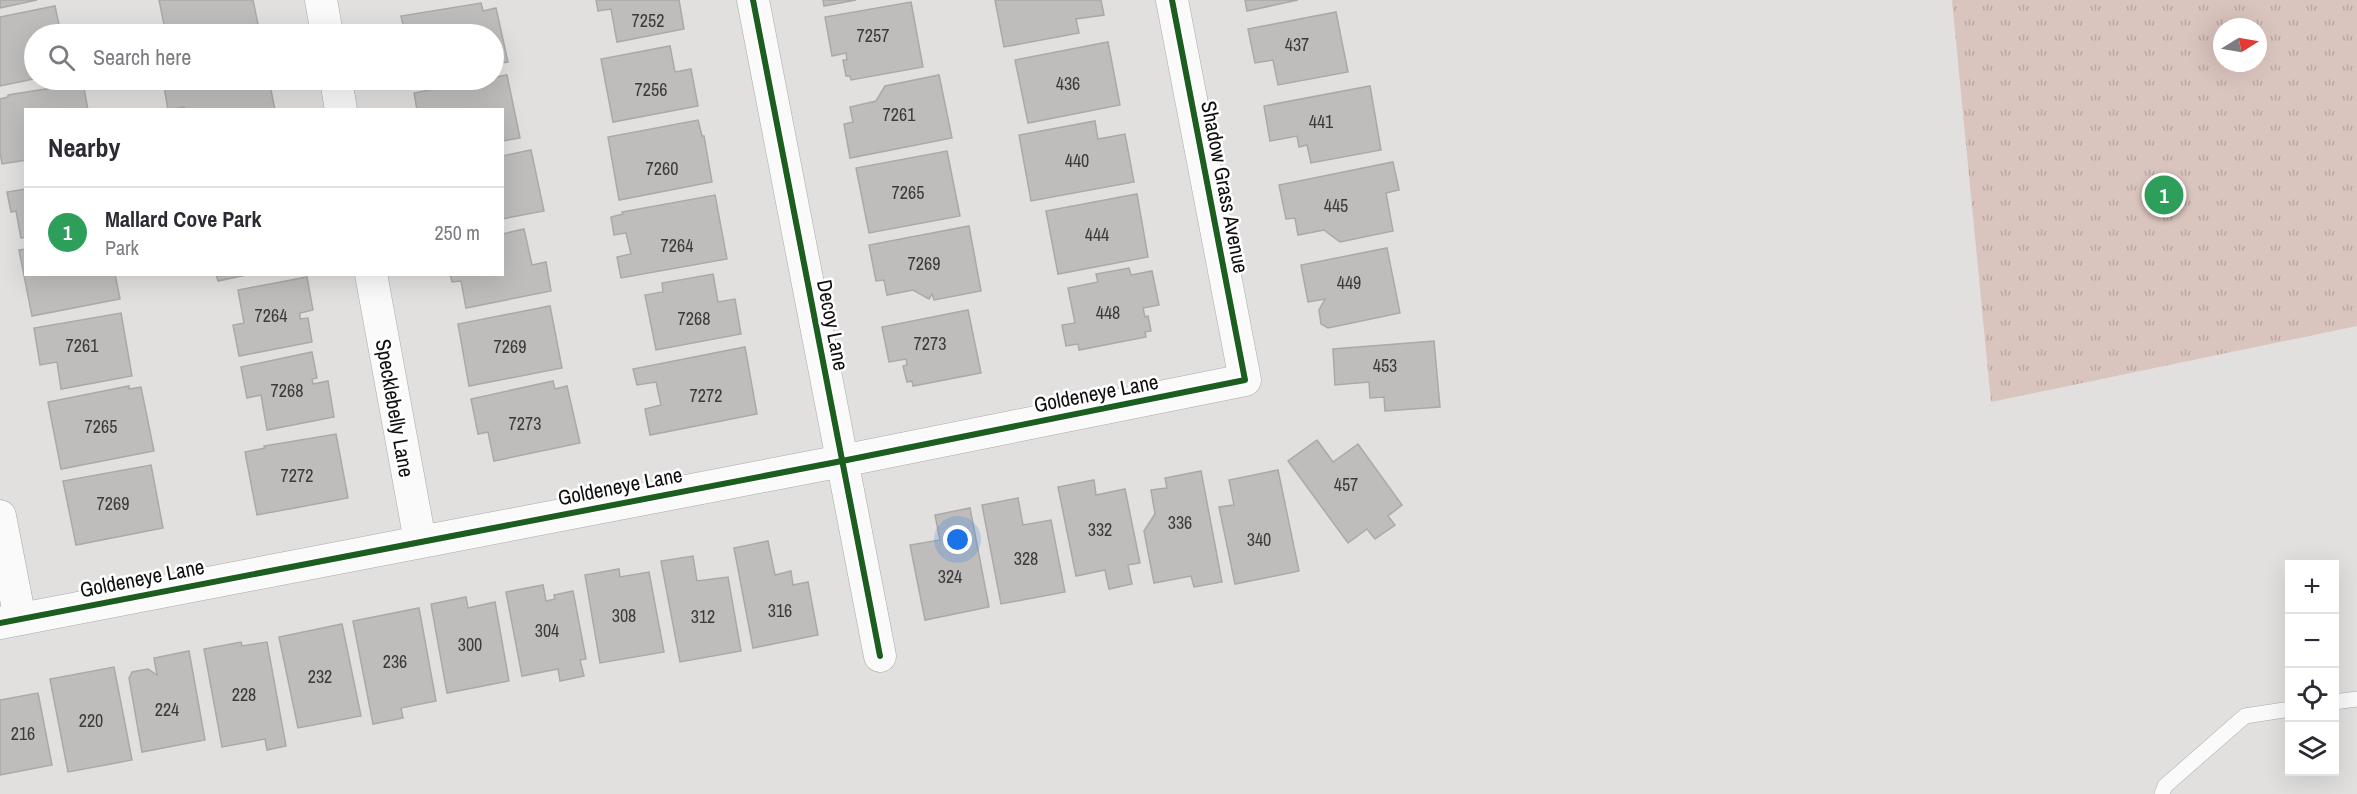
<!DOCTYPE html>
<html lang="en">
<head>
<meta charset="utf-8">
<style>
  :root { --surface:#fff; --page:#f2f2f3; --text:#2b2b33; --muted:#7c7c81; --line:#e1e1e2; --accent:#5a5857 }
  body { margin:0; font-family:"Archivo Narrow",sans-serif; background:var(--page); color:var(--text) }
  .controls { position:absolute; right:18px; bottom:18px; display:grid; overflow:hidden; border-radius:0px; box-shadow:0 6px 24px #0002 }
  .controls button { width:54px; height:54px; display:grid; place-items:center; padding:0; border:0; border-bottom:2px solid var(--line); background:var(--surface); color:var(--text); font:30px sans-serif }
  .compass { position:absolute; left:2213px; top:18px; width:54px; height:54px; border-radius:50%; background:var(--surface); box-shadow:0 6px 24px #0002; rotate:79deg }
  .you { position:absolute; left:958px; top:540px; width:21px; height:21px; margin:-15px; border:4px solid #fff; border-radius:50%; background:#1a73e8; box-shadow:0 0 0 9px #1a73e833 }
  .badge { display:grid; place-items:center; width:39px; height:39px; border-radius:50%; background:var(--accent); color:#fff; font-size:20px; font-weight:700 }
  .pin { position:absolute; translate:-50% -50%; border:3px solid #fff; box-shadow:0 2px 6px #0006 }
  .list { margin:0; padding:0; list-style:none }
  h2 { display:flex; justify-content:space-between; align-items:center; height:78px; margin:0; padding:0 24px; font-size:26px }
  h2 small { font-size:20px; font-weight:400; color:var(--muted) }
  .list li { display:grid; grid-template-columns:39px 1fr auto; gap:18px; align-items:center; box-sizing:border-box; height:90px; padding:0 24px; border-top:2px solid var(--line) }
  .list b { display:block; font-size:22px; white-space:nowrap }
  .list p { margin:0; font-size:20px; white-space:nowrap; color:var(--muted) }
  .list em { font-size:20px; font-style:normal; color:var(--muted) }
  .icon { flex:none; width:33px; height:33px; fill:none; stroke:currentColor; stroke-width:2; stroke-linecap:round; stroke-linejoin:round }
  .map { position:relative; flex:none; width:2357px; height:794px; overflow:hidden }
  .search { position:absolute; background:var(--surface); box-shadow:0 6px 24px #0002; left:24px; top:24px; width:480px; height:66px; display:flex; align-items:center; gap:15px; box-sizing:border-box; padding:0 21px; border-radius:33px; color:var(--muted); font-size:22px }
  .panel { position:absolute; background:var(--surface); box-shadow:0 6px 24px #0002; left:24px; top:108px; width:480px; height:168px; border-radius:0px }
  .map>svg:first-child { display:block }
</style>
</head>
<body>
<div class="map">
<svg width="2357" height="794" viewBox="0 0 2357 794">
  <defs>
    <pattern id="park-tufts" width="24" height="20" patternUnits="userSpaceOnUse" patternTransform="scale(1.5)"><rect width="24" height="20" fill="#dac4be"/><path d="M3 7l-1-3M5 7V3M7 7l1-3M15 17l-1-3M17 17v-4M19 17l1-3" fill="none" stroke="#baa7a2"/></pattern>
  </defs>
  <rect width="100%" height="100%" fill="#e2e0de"/>
  <path fill="url(#park-tufts)" fill-rule="evenodd" d="M1952 0H2357V326L1991 402ZM2222 27H2258V63H2222Z"/>
  <g fill="#bfbdbc" stroke="#aba9a8" stroke-width="1.5">
    <polygon points="0,0 37,0 0,8"/>
    <polygon points="159,0 253,0 260,34 166,34"/>
    <polygon points="596,0 679,0 684,29 617,42 611,9 598,11"/>
    <polygon points="823,0 856,0 824,6"/>
    <polygon points="995,0 1101,0 1104,15 1076,19 1079,33 1004,47"/>
    <polygon points="1245,0 1298,0 1247,11"/>
    <polygon points="911,2 923,67 851,80 850,76 846,76 843,60 847,60 846,53 832,56 825,17"/>
    <polygon points="481,3 483,11 496,8 508,62 494,64 494,34 405,34 401,16"/>
    <polygon points="55,6 61,34 34,34 34,79 0,86 0,17"/>
    <polygon points="1336,12 1348,72 1278,85 1273,60 1255,63 1248,29"/>
    <polygon points="1108,42 1120,105 1028,123 1015,60"/>
    <polygon points="670,46 675,72 691,69 698,106 613,122 601,59"/>
    <polygon points="507,75 520,138 502,141 502,110 417,110 414,93"/>
    <polygon points="939,75 952,138 850,158 844,124 853,122 850,107 876,101 885,86"/>
    <polygon points="163,80 269,80 275,110 184,110 184,107 168,110"/>
    <polygon points="83,83 88,110 26,110 26,160 2,164 0,152 0,99 8,97 8,95"/>
    <polygon points="1370,86 1381,150 1311,163 1307,145 1299,147 1297,136 1270,141 1264,106"/>
    <polygon points="698,120 702,136 704,136 712,182 619,200 608,137"/>
    <polygon points="1095,121 1098,139 1125,134 1134,182 1031,201 1019,135"/>
    <polygon points="531,150 544,211 502,219 502,156"/>
    <polygon points="947,151 960,216 869,233 856,168"/>
    <polygon points="1393,162 1399,190 1386,193 1393,231 1340,242 1324,230 1298,235 1295,218 1286,219 1279,185"/>
    <polygon points="26,189 26,237 21,238 16,211 11,212 7,192"/>
    <polygon points="1137,194 1148,257 1058,274 1046,211"/>
    <polygon points="715,195 727,259 621,278 617,257 631,254 626,233 614,235 611,217 623,214 622,212"/>
    <polygon points="969,226 981,291 934,300 932,294 929,299 913,290 887,295 884,280 876,281 869,245"/>
    <polygon points="524,229 532,265 546,262 551,291 466,308 461,281 452,282 450,274 502,274 502,234"/>
    <polygon points="1387,248 1400,313 1328,328 1321,324 1319,310 1325,299 1308,302 1301,265"/>
    <polygon points="26,249 26,274 115,274 120,299 32,316 19,250"/>
    <polygon points="1129,268 1131,275 1152,271 1159,305 1143,308 1145,317 1148,316 1151,331 1145,332 1146,337 1079,350 1078,344 1066,346 1062,325 1075,323 1068,288 1098,282 1096,274"/>
    <polygon points="216,274 251,274 218,281"/>
    <polygon points="713,274 718,302 735,299 741,334 656,350 645,295 663,292 662,283"/>
    <polygon points="307,277 313,310 300,313 300,319 308,318 312,342 239,356 233,325 244,323 238,290"/>
    <polygon points="550,306 562,368 469,386 458,324"/>
    <polygon points="968,310 981,373 913,386 912,381 907,382 903,366 907,365 906,359 889,362 882,327"/>
    <polygon points="121,313 132,376 61,389 57,362 40,365 34,328"/>
    <polygon points="1434,341 1440,407 1385,411 1384,397 1370,398 1369,382 1335,385 1333,349"/>
    <polygon points="745,347 757,414 650,435 645,409 661,405 656,382 637,385 633,369"/>
    <polygon points="312,352 317,378 312,379 313,384 328,381 334,417 267,430 261,395 247,398 241,367"/>
    <polygon points="553,381 555,389 567,386 580,443 494,461 488,432 478,434 471,399"/>
    <polygon points="129,386 129,389 141,387 154,451 61,469 48,402"/>
    <polygon points="336,434 348,498 257,515 245,452 265,448 264,446"/>
    <polygon points="1317,440 1333,462 1358,444 1402,505 1388,516 1395,525 1375,539 1367,529 1348,543 1288,461"/>
    <polygon points="151,465 163,528 76,545 63,481"/>
    <polygon points="1278,470 1299,571 1235,584 1219,507 1234,505 1229,480"/>
    <polygon points="1201,471 1222,582 1194,587 1191,576 1154,583 1144,531 1155,514 1151,490 1167,488 1165,478"/>
    <polygon points="1094,480 1096,495 1125,489 1140,563 1128,565 1132,584 1109,589 1105,570 1076,576 1058,487"/>
    <polygon points="1018,498 1023,525 1051,520 1065,592 1001,604 982,505"/>
    <polygon points="970,508 989,607 925,620 910,545 940,540 935,515"/>
    <polygon points="768,541 775,575 791,571 793,585 808,582 818,635 753,648 734,548"/>
    <polygon points="693,556 697,581 728,577 741,651 680,662 661,561"/>
    <polygon points="619,569 620,577 649,572 664,652 600,663 585,575"/>
    <polygon points="543,585 546,601 555,599 554,595 573,591 586,659 580,660 584,676 560,681 558,669 522,676 506,592"/>
    <polygon points="466,597 468,608 495,602 509,681 447,693 431,604"/>
    <polygon points="419,608 436,701 401,708 403,718 373,724 353,621"/>
    <polygon points="342,624 361,716 298,728 279,637"/>
    <polygon points="241,642 242,646 267,642 286,746 267,750 265,739 222,747 204,649"/>
    <polygon points="189,651 205,740 142,752 129,678 132,672 148,669 157,675 154,658"/>
    <polygon points="114,667 132,760 68,772 50,679"/>
    <polygon points="38,693 52,765 0,775 0,700"/>
  </g>
  <g fill="none" stroke-linecap="round" stroke-linejoin="round">
    <defs>
      <g id="lane">
        <polyline points="2334,702 2357,699"/>
        <polyline points="2162,794 2165,786 2245,716 2290,709"/>
      </g>
      <g id="street">
        <polyline points="321,0 327,34"/>
        <polyline points="753,0 880,656"/>
        <polyline points="336,80 341,110"/>
        <polyline points="371,274 420,541"/>
        <polyline points="0,516 20,619"/>
        <polyline points="0,623 842,461 1245,380 1172,0"/>
      </g>
    </defs>
    <use href="#lane" stroke="#aaa9a8" stroke-width="16"/>
    <use href="#street" stroke="#aaa9a8" stroke-width="33"/>
    <use href="#lane" stroke="#fbfafa" stroke-width="15"/>
    <use href="#street" stroke="#fbfafa" stroke-width="32"/>
    <defs>
      <g id="cycleway">
        <polyline points="753,0 880,656"/>
        <polyline points="0,623 842,461 1245,380 1172,0"/>
      </g>
    </defs>
    <use href="#cycleway" stroke="#fff" stroke-width="10"/>
    <use href="#cycleway" stroke="#1b5e20" stroke-width="6"/>
  </g>
  <g text-anchor="middle" dominant-baseline="central" stroke-width="5" stroke-linejoin="round" paint-order="stroke">
    <g font-size="18" fill="#3c3a3a">
      <text x="648" y="20">7252</text>
      <text x="873" y="35">7257</text>
      <text x="1297" y="44">437</text>
      <text x="1068" y="83">436</text>
      <text x="651" y="89">7256</text>
      <text x="899" y="114">7261</text>
      <text x="1321" y="121">441</text>
      <text x="1077" y="160">440</text>
      <text x="662" y="168">7260</text>
      <text x="908" y="192">7265</text>
      <text x="1336" y="205">445</text>
      <text x="1097" y="234">444</text>
      <text x="677" y="245">7264</text>
      <text x="924" y="263">7269</text>
      <text x="1349" y="282">449</text>
      <text x="1108" y="312">448</text>
      <text x="271" y="315">7264</text>
      <text x="694" y="318">7268</text>
      <text x="930" y="343">7273</text>
      <text x="82" y="345">7261</text>
      <text x="510" y="346">7269</text>
      <text x="1385" y="365">453</text>
      <text x="287" y="390">7268</text>
      <text x="706" y="395">7272</text>
      <text x="525" y="423">7273</text>
      <text x="101" y="426">7265</text>
      <text x="297" y="475">7272</text>
      <text x="1346" y="484">457</text>
      <text x="113" y="503">7269</text>
      <text x="1180" y="522">336</text>
      <text x="1100" y="529">332</text>
      <text x="1259" y="539">340</text>
      <text x="1026" y="558">328</text>
      <text x="950" y="576">324</text>
      <text x="780" y="610">316</text>
      <text x="624" y="615">308</text>
      <text x="703" y="616">312</text>
      <text x="547" y="630">304</text>
      <text x="470" y="644">300</text>
      <text x="395" y="661">236</text>
      <text x="320" y="676">232</text>
      <text x="244" y="694">228</text>
      <text x="167" y="709">224</text>
      <text x="91" y="720">220</text>
      <text x="23" y="733">216</text>
    </g>
    <g font-size="21" fill="#100e0e" stroke="#fff">
      <text transform="translate(1225 187) rotate(79)">Shadow Grass Avenue</text>
      <text transform="translate(833 325) rotate(79)">Decoy Lane</text>
      <text transform="translate(1096 393) rotate(-11)">Goldeneye Lane</text>
      <text transform="translate(395 408) rotate(80)">Specklebelly Lane</text>
      <text transform="translate(620 486) rotate(-11)">Goldeneye Lane</text>
      <text transform="translate(142 578) rotate(-11)">Goldeneye Lane</text>
    </g>
  </g>
</svg>
<div class="controls">
<button>+</button>
<button>−</button>
<button><svg class="icon" aria-label="locate" viewBox="0 0 24 24"><circle cx="12" cy="12" r="6"/><path d="M12 2v4M12 18v4M2 12h4M18 12h4"/></svg></button>
<button><svg class="icon" aria-label="layers" viewBox="0 0 24 24"><path d="M12 4l9 5-9 5-9-5zM3 14l9 5 9-5"/></svg></button>
</div>
<svg class="compass" viewBox="-18 -18 36 36"><path d="M0-13l5 13h-10z" fill="#e53935"/><path d="M0 13l5-13h-10z" fill="#7c7c81"/></svg>
<div class="you"></div>
<div class="pin badge" style="left:2164px;top:195px;background:#2e9e5b">1</div>
<div class="search"><svg class="icon" aria-label="search" viewBox="0 0 24 24"><circle cx="10" cy="10" r="6"/><path d="M15 15l6 6"/></svg>Search here</div>
<section class="panel">
<h2>Nearby<small></small></h2>
<ul class="list">
<li><span class="badge" style="background:#2e9e5b">1</span><div><b>Mallard Cove Park</b><p>Park</p></div><em>250 m</em></li>
</ul>
</section>
</div>
</body>
</html>
